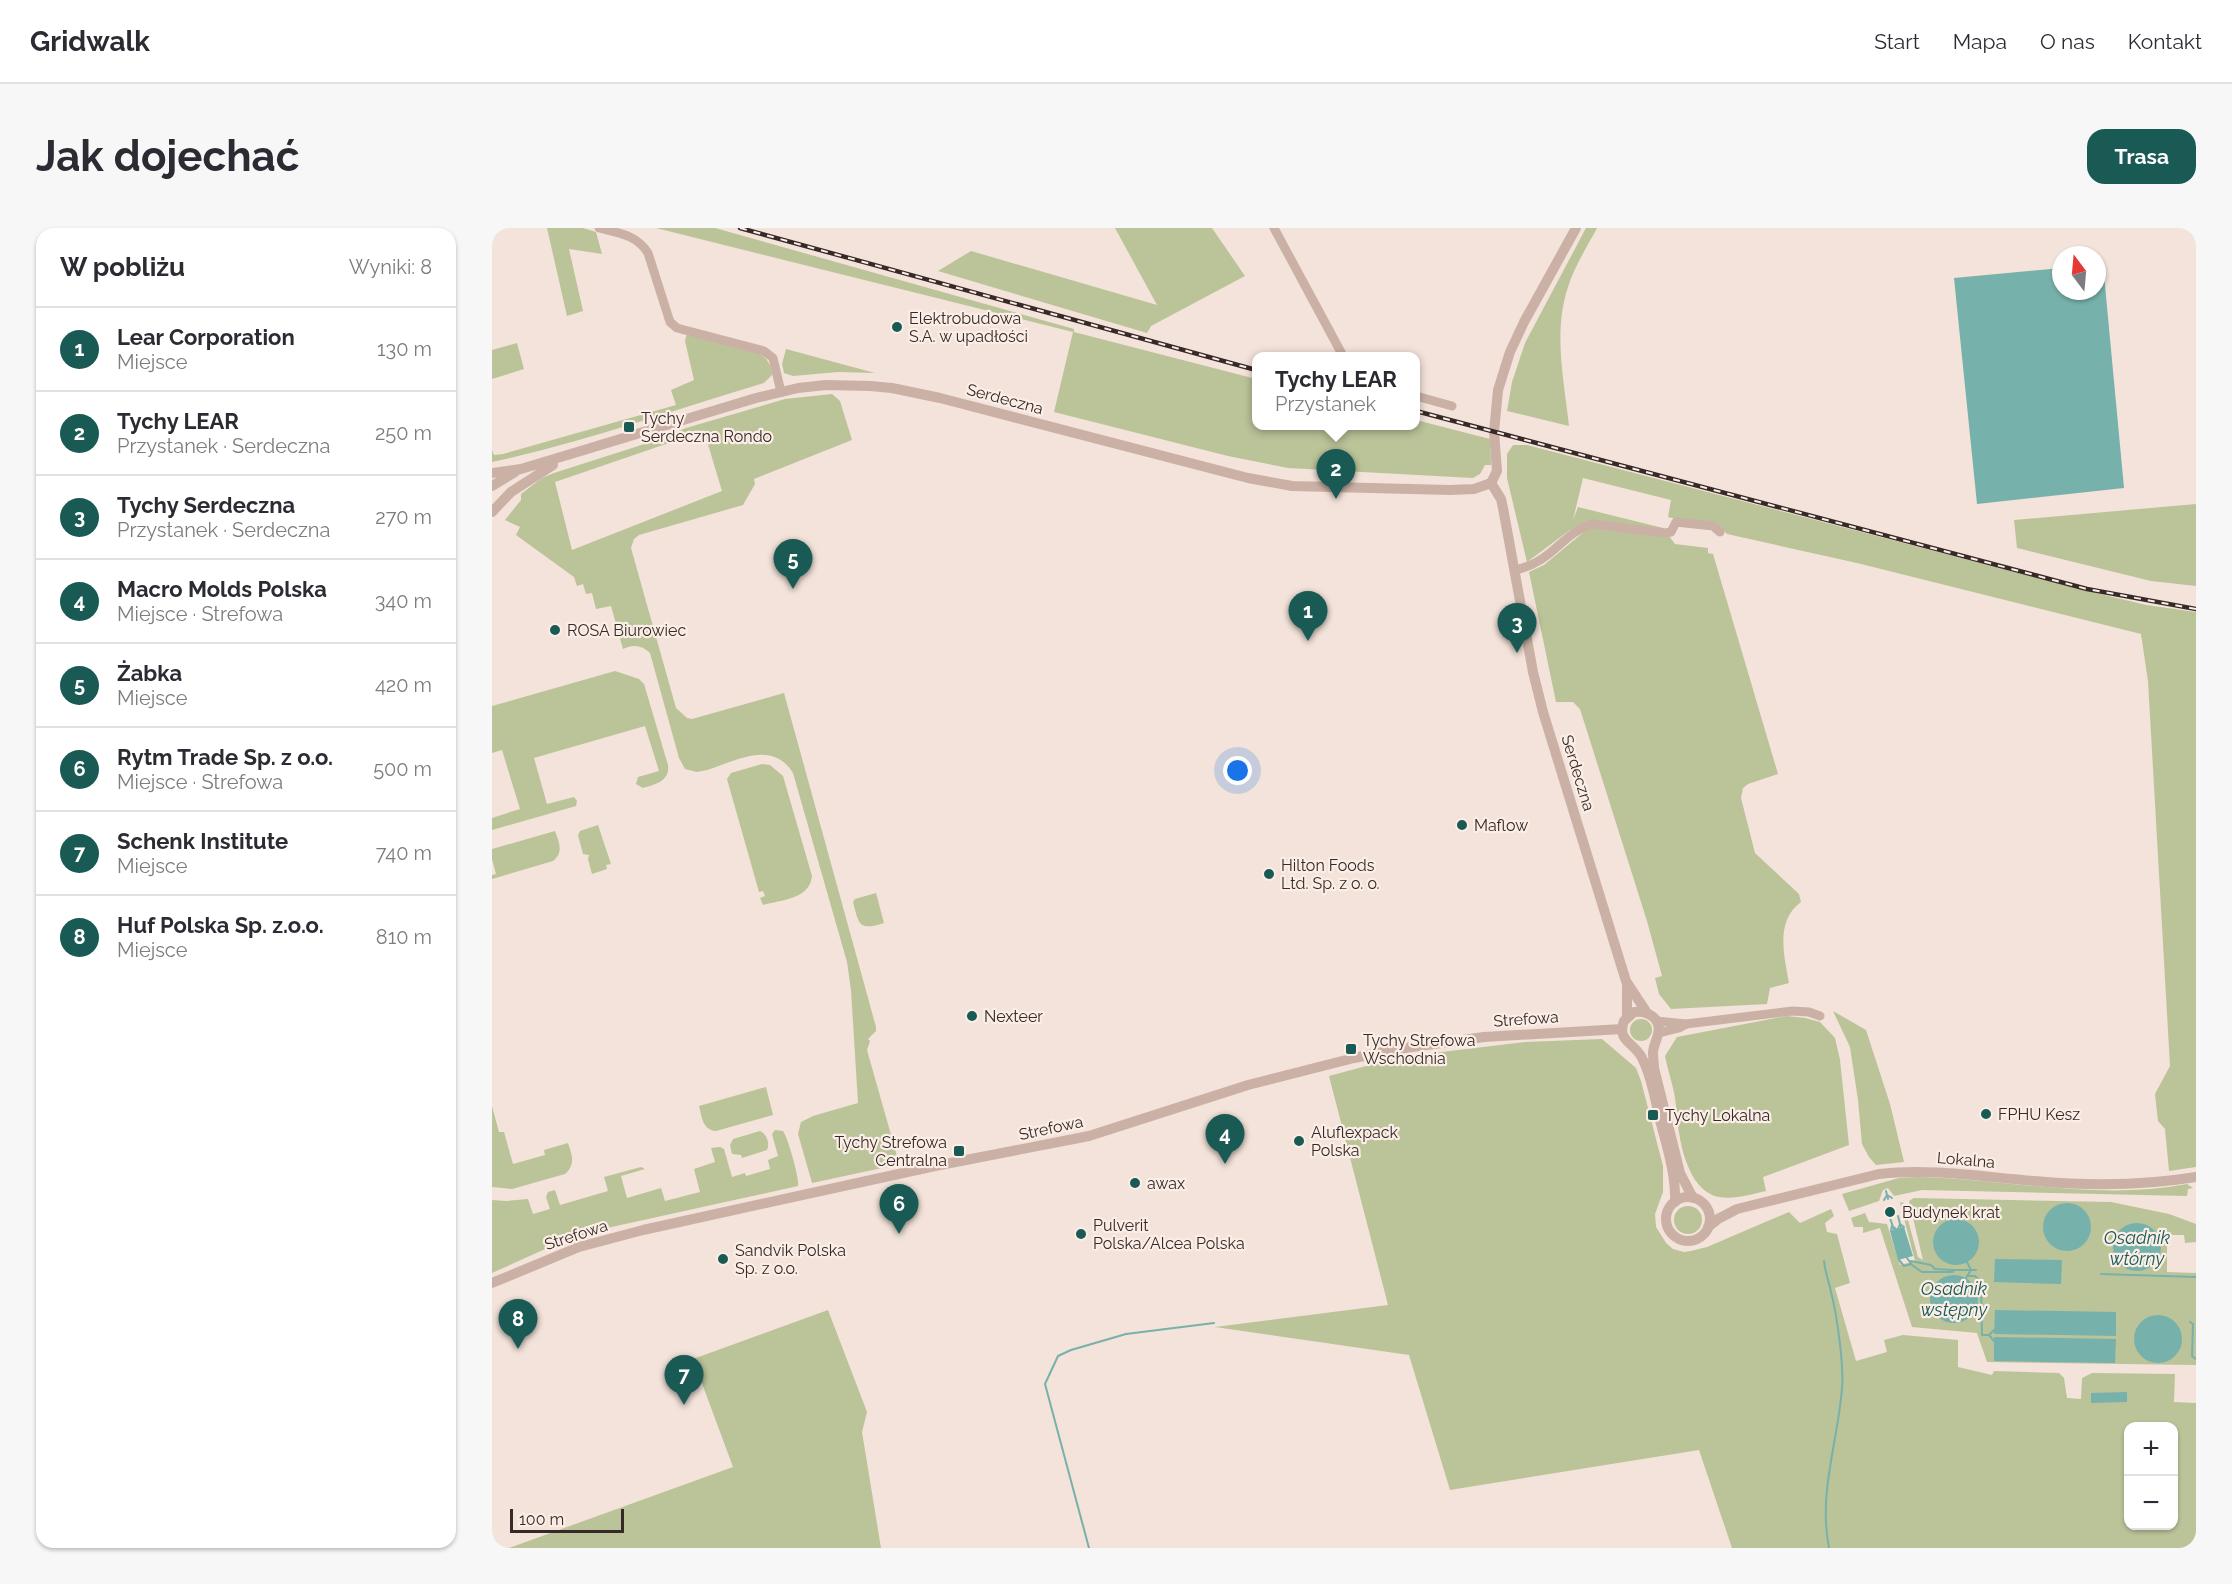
<!DOCTYPE html>
<html lang="pl">
<head>
<meta charset="utf-8">
<style>
  :root { --surface:#fff; --page:#f7f7f7; --text:#2b2b33; --muted:#7c7c81; --line:#e1e1e2; --accent:#1a5a55 }
  body { margin:0; font-family:Raleway,sans-serif; background:var(--page); color:var(--text) }
  .controls { position:absolute; right:18px; bottom:18px; display:grid; overflow:hidden; border-radius:12px; box-shadow:0 2px 4px #0004 }
  .controls button { width:54px; height:54px; display:grid; place-items:center; padding:0; border:0; border-bottom:2px solid var(--line); background:var(--surface); color:var(--text); font:30px sans-serif }
  .compass { position:absolute; left:1560px; top:18px; width:54px; height:54px; border-radius:50%; background:var(--surface); box-shadow:0 2px 4px #0004; rotate:344deg }
  .scale { position:absolute; left:18px; bottom:15px; width:114px; box-sizing:border-box; padding-left:6px; border:3px solid #372927; border-top:0; font-size:16px; line-height:21px; white-space:nowrap; color:#372927; -webkit-text-stroke:4px #faeee6; paint-order:stroke }
  .you { position:absolute; left:746px; top:543px; width:21px; height:21px; margin:-15px; border:4px solid #fff; border-radius:50%; background:#1a73e8; box-shadow:0 0 0 9px #1a73e833 }
  .badge { display:grid; place-items:center; width:39px; height:39px; border-radius:50%; background:var(--accent); color:#fff; font-size:20px; font-weight:700 }
  .pin { position:absolute; translate:-50% -50px; filter:drop-shadow(0 2px 3px #0008) }
  .pin::after { content:''; position:absolute; top:32px; width:21px; height:18px; background:inherit; clip-path:polygon(0 0,100% 0,50% 100%) }
  .popup { position:absolute; left:760px; top:124px; width:168px; height:78px; box-sizing:border-box; display:grid; place-content:center; border-radius:12px; background:var(--surface); filter:drop-shadow(0 2px 4px #0005); font-size:20px; white-space:nowrap; color:var(--muted) }
  .popup b { font-size:22px; color:var(--text) }
  .popup::after { content:''; position:absolute; left:50%; top:100%; margin-left:-12px; border:12px solid transparent; border-top-color:var(--surface) }
  .list { margin:0; padding:0; list-style:none }
  h2 { display:flex; justify-content:space-between; align-items:center; height:78px; margin:0; padding:0 24px; font-size:26px }
  h2 small { font-size:20px; font-weight:400; color:var(--muted) }
  .list li { display:grid; grid-template-columns:39px 1fr auto; gap:18px; align-items:center; box-sizing:border-box; height:84px; padding:0 24px; border-top:2px solid var(--line) }
  .list b { display:block; font-size:22px; white-space:nowrap }
  .list p { margin:0; font-size:20px; white-space:nowrap; color:var(--muted) }
  .list em { font-size:20px; font-style:normal; color:var(--muted) }
  .map { position:relative; flex:none; width:1704px; height:1320px; overflow:hidden; border-radius:18px }
  header { display:flex; align-items:center; gap:36px; box-sizing:border-box; height:84px; padding:0 30px; background:var(--surface); border-bottom:2px solid var(--line) }
  header strong { font-size:28px }
  nav { display:flex; gap:33px; margin-inline-start:auto; font-size:21px }
  .intro { display:flex; align-items:center; justify-content:space-between; box-sizing:border-box; height:144px; padding:0 36px }
  h1 { margin:0; font-size:42px }
  .button { padding:15px 27px; border-radius:18px; background:var(--accent); color:#fff; font-size:21px; font-weight:700 }
  main { display:flex; gap:36px; padding:0 36px }
  aside { flex:1; background:var(--surface); border-radius:18px; box-shadow:0 2px 4px #0004 }
  .map>svg:first-child { display:block }
</style>
</head>
<body>
<header>
<strong>Gridwalk</strong>
<nav><a>Start</a><a>Mapa</a><a>O nas</a><a>Kontakt</a></nav>
</header>
<div class="intro"><h1>Jak dojechać</h1><a class="button">Trasa</a></div>
<main>
<aside>
<h2>W pobliżu<small>Wyniki: 8</small></h2>
<ul class="list">
<li><span class="badge">1</span><div><b>Lear Corporation</b><p>Miejsce</p></div><em>130 m</em></li>
<li><span class="badge">2</span><div><b>Tychy LEAR</b><p>Przystanek · Serdeczna</p></div><em>250 m</em></li>
<li><span class="badge">3</span><div><b>Tychy Serdeczna</b><p>Przystanek · Serdeczna</p></div><em>270 m</em></li>
<li><span class="badge">4</span><div><b>Macro Molds Polska</b><p>Miejsce · Strefowa</p></div><em>340 m</em></li>
<li><span class="badge">5</span><div><b>Żabka</b><p>Miejsce</p></div><em>420 m</em></li>
<li><span class="badge">6</span><div><b>Rytm Trade Sp. z o.o.</b><p>Miejsce · Strefowa</p></div><em>500 m</em></li>
<li><span class="badge">7</span><div><b>Schenk Institute</b><p>Miejsce</p></div><em>740 m</em></li>
<li><span class="badge">8</span><div><b>Huf Polska Sp. z.o.o.</b><p>Miejsce</p></div><em>810 m</em></li>
</ul>
</aside>
<div class="map">
<svg width="1704" height="1320" viewBox="0 0 1704 1320">
  <rect width="100%" height="100%" fill="#f3e3da"/>
  <g fill="#bbc399" fill-rule="evenodd">
    <polygon points="55,0 91,0 104,4 110,26 77,21 91,83 75,88"/>
    <polygon points="164,0 223,0 582,101 582,104 764,151 764,198 924,198 924,192 998,211 999,237 993,237 988,246 981,250 796,240 736,228 562,184 581,104"/>
    <polygon points="623,0 720,0 753,48 659,98 655,105 446,43 479,23 665,77"/>
    <path d="M1094 0H1105C1095 19 1082 39 1076 59 1061 104 1072 152 1077 198L1015 183 1020 154 1033 115Z"/>
    <path d="M195 105C214 111 248 116 265 124 274 129 280 137 280 147L272 155C181 182 93 214 0 234V222L2 227 11 226 184 177 179 162 202 152 193 113Z"/>
    <polygon points="25,115 32,141 0,151 0,122"/>
    <polygon points="294,121 383,145 346,144 301,148 292,145 290,136"/>
    <path d="M340 166 348 173 360 212 262 251 263 256 251 277 147 307 142 311 139 320 184 480 195 490 200 491 292 465 384 799V803L376 811 378 813 375 822 405 928 404 937 320 955 306 906 309 894 321 888 366 875 359 762 355 734 301 545C280 511 244 533 215 542L205 544 193 541 187 530 158 425C150 417 141 416 131 421L119 378 104 381 100 365 94 366 91 356 85 358 82 349 24 307 28 299 13 292 29 272V266L50 250 62 245 165 212 194 200 293 171ZM212 203 230 263 80 322 63 254Z"/>
    <path d="M1021 217H1035L1596 363 1654 377 1704 384V939L1677 943 1673 901 1666 893 1663 866 1678 838 1656 453 1649 406 1365 335 1235 306C1218 287 1199 295 1176 289L1179 272 1091 250 1081 292 1086 279 1171 300 1183 316 1216 320V325L1221 326 1286 546 1256 556 1251 560 1249 570 1263 625 1307 666 1309 674C1283 693 1292 727 1297 755L1278 760 1275 776 1179 781 1167 766 1163 750 1170 748 1155 693 1088 481 1081 474H1064L1037 344 1052 337 1093 303 1078 302 1035 334 1015 250V226Z"/>
    <polygon points="1704,276 1704,358 1659,353 1525,320 1522,292"/>
    <path d="M123 443 147 451 152 456 176 537C178 553 164 556 151 560L144 556 146 549 167 543 153 498 42 530 55 576 82 569 85 573 84 578 0 602V590L28 581 10 522 0 525V478Z"/>
    <path d="M270 536 278 537 291 548 320 648C318 671 289 672 271 677L268 670 273 668 271 663 267 664 235 551 239 545Z"/>
    <polygon points="106,597 119,636 114,637 115,641 100,646 96,631 97,627 91,626 86,607 88,603"/>
    <path d="M63 603C67 614 72 624 61 633L0 651V647L4 646 0 631V621Z"/>
    <path d="M384 665 392 695C367 703 367 697 361 674L363 671Z"/>
    <polygon points="1341,783 1374,802 1398,876 1412,934 1384,937 1377,929 1370,916 1366,872 1358,819"/>
    <path d="M1295 788 1313 790 1328 794 1343 810 1348 832 1357 917 1271 949 1274 963C1260 966 1242 972 1227 969 1193 962 1186 906 1184 878 1183 862 1176 844 1173 828L1185 809Z"/>
    <circle cx="1149" cy="802" r="11"/>
    <path d="M1110 811 1144 840 1149 853 1171 938V964L1163 986 1164 999 1174 1015 1181 1021 1192 1024 1199 1023 1215 1019 1297 984 1308 995 1339 981 1342 988 1333 995 1335 1004 1345 1006 1358 1055 1343 1060 1364 1133 1395 1124 1392 1112 1411 1107 1466 1112V1139L1500 1147 1502 1143 1567 1145 1572 1150 1575 1170 1589 1171 1590 1150 1600 1145 1683 1146 1682 1174 1704 1175V1320H1240L1207 1222 958 1262 917 1127 723 1099 896 1077 837 848 908 829 1033 814ZM1636 1198H1682V1298H1636Z"/>
    <path d="M274 859 281 887 224 903C211 902 210 890 207 878Z"/>
    <path d="M0 878 7 904H12L21 936 53 927 52 922 76 915C80 927 84 936 73 946L20 961 0 959Z"/>
    <path d="M283 902 291 903C296 910 308 952 306 958L115 1000 51 1022 0 1045V972L14 973 36 971 41 986 58 981 54 969 56 964 63 962 68 977 116 963 112 949 149 939 153 941 129 948 135 970 169 960 173 973 208 964 202 941 223 934 219 920 228 919 232 921 240 949 253 945 254 948 278 941 276 932 286 928 280 906Z"/>
    <path d="M268 903C275 906 278 916 275 922L250 930 249 927 240 926 238 917 241 911Z"/>
    <path d="M1425 949C1514 951 1607 973 1695 956L1701 960 1696 961 1695 968 1430 962 1402 968 1396 960 1391 962 1387 973 1357 983 1350 966 1407 950Z"/>
    <polygon points="1422,970 1619,974 1677,986 1704,996 1704,1014 1693,1015 1692,1007 1675,1007 1675,1044 1704,1045 1704,1137 1495,1134 1485,1105 1420,1099 1388,1000 1371,1005 1371,999 1362,999 1359,990 1373,985 1377,994 1395,996 1408,1037 1423,1033 1408,975 1411,974 1426,1029 1431,1032 1417,973"/>
    <circle cx="1196" cy="992" r="14"/>
    <polygon points="336,1082 375,1184 370,1204 389,1320 17,1320 241,1239 201,1131"/>
  </g>
  <g fill="#77b1ab">
    <polygon points="1605,36 1611,36 1632,260 1485,276 1462,50 1569,40 1569,63 1605,63"/>
    <circle cx="1575" cy="999" r="24"/>
    <circle cx="1464" cy="1014" r="23"/>
    <circle cx="1645" cy="1019" r="24"/>
    <polygon points="1412,999 1421,1028 1406,1032 1398,1003"/>
    <polygon points="1503,1031 1570,1032 1569,1056 1502,1054"/>
    <circle cx="1462" cy="1071" r="24"/>
    <polygon points="1503,1082 1624,1084 1624,1108 1502,1106"/>
    <circle cx="1666" cy="1111" r="24"/>
    <polygon points="1502,1109 1624,1111 1623,1135 1502,1133"/>
    <polygon points="1635,1164 1635,1174 1599,1175 1599,1165"/>
  </g>
  <g fill="none" stroke-linecap="round" stroke-linejoin="round">
    <g stroke="#77b1ab" stroke-width="2">
      <polyline points="1396,971 1395,967 1400,970"/>
      <polyline points="1392,972 1395,967 1394,963"/>
      <polyline points="1406,988 1409,1000"/>
      <polyline points="1398,990 1402,1002"/>
      <polyline points="1406,1001 1408,996 1412,999"/>
      <polyline points="1399,1003 1400,998 1404,1001"/>
      <polyline points="1415,1030 1420,1037 1430,1044 1461,1044 1461,1042 1443,1041 1439,1037 1419,1033"/>
      <polyline points="1407,1032 1412,1038 1419,1036"/>
      <path d="M1332 1033C1333 1044 1337 1054 1339 1064 1345 1087 1352 1137 1350 1160 1346 1214 1326 1265 1337 1320"/>
      <polyline points="1461,1042 1484,1042"/>
      <polyline points="1609,1046 1704,1049"/>
      <polyline points="1476,1048 1483,1048 1489,1054 1490,1107 1497,1107 1502,1102"/>
      <polyline points="1474,1050 1479,1042 1475,1034"/>
      <polyline points="1698,1094 1701,1096 1700,1128 1704,1131"/>
      <polyline points="1497,1107 1502,1113"/>
      <polyline points="597,1320 553,1156 566,1128 579,1122 634,1106 722,1095"/>
    </g>
    <g stroke="#cbb1a5" stroke-width="9">
      <path d="M107 0C127 5 145 7 156 25L178 94 185 100 272 123 281 130 289 164"/>
      <polyline points="782,0 851,128"/>
      <polyline points="924,168 960,178"/>
      <path d="M1023 342C1061 334 1069 306 1100 296L1173 305 1179 304 1184 294 1221 298 1228 304"/>
      <polyline points="1164,793 1194,796 1300,783 1317,784 1328,788"/>
      <polyline points="1167,805 1187,800 1194,796"/>
    </g>
    <g stroke="#cbb1a5" stroke-width="10">
      <polyline points="0,245 29,241 264,170 306,160 334,157 378,158 400,160 448,170 756,250 800,258 958,262 982,261 999,255 1005,243 1002,204 1006,162 1018,124 1032,94 1084,0"/>
      <polyline points="999,255 1009,271 1011,280 1041,444 1051,484 1134,753 1155,785"/>
      <polyline points="0,258 23,244"/>
      <polyline points="0,284 19,264 61,237"/>
      <polyline points="1135,757 1135,789"/>
      <circle cx="1196" cy="991" r="22"/>
      <path d="M1183 974C1184 946 1175 919 1168 892 1163 872 1160 849 1150 830 1143 815 1124 813 1132 793L1142 784C1156 782 1170 791 1166 806 1165 812 1161 818 1161 825 1161 830 1162 835 1162 840L1188 945 1201 970"/>
      <path d="M1216 999 1226 991 1245 981 1387 946C1439 940 1491 949 1543 953 1598 958 1650 958 1704 949"/>
      <polyline points="0,1055 87,1019 151,1002 443,938 597,908 756,857 862,830 906,821 992,809 1130,801"/>
    </g>
    <defs>
      <g id="rail">
        <polyline points="248,0 764,142"/>
        <polyline points="924,183 1595,361 1704,381"/>
      </g>
    </defs>
    <use href="#rail" stroke="#372927" stroke-width="4.5"/>
    <use href="#rail" stroke="#faeee6" stroke-width="2" stroke-dasharray="7" stroke-linecap="butt"/>
  </g>
  <g fill="#1a5a55" stroke="#faeee6" stroke-width="2">
    <circle cx="405" cy="99" r="6"/>
    <rect x="131" y="193" width="12" height="12" rx="3"/>
    <circle cx="63" cy="402" r="6"/>
    <circle cx="970" cy="597" r="6"/>
    <circle cx="777" cy="646" r="6"/>
    <circle cx="480" cy="788" r="6"/>
    <rect x="853" y="815" width="12" height="12" rx="3"/>
    <circle cx="1494" cy="886" r="6"/>
    <rect x="1155" y="881" width="12" height="12" rx="3"/>
    <circle cx="807" cy="913" r="6"/>
    <rect x="461" y="917" width="12" height="12" rx="3"/>
    <circle cx="643" cy="955" r="6"/>
    <circle cx="1398" cy="984" r="6"/>
    <circle cx="589" cy="1006" r="6"/>
    <circle cx="231" cy="1031" r="6"/>
  </g>
  <g text-anchor="middle" dominant-baseline="central" stroke-width="4.5" stroke-linejoin="round" paint-order="stroke">
    <g font-size="16" fill="#372927" stroke="#faeee6" text-anchor="start">
      <text x="417" y="90">Elektrobudowa<tspan x="417" dy="18">S.A. w upadłości</tspan></text>
      <text x="149" y="190">Tychy<tspan x="149" dy="18">Serdeczna Rondo</tspan></text>
      <text x="75" y="402">ROSA Biurowiec</text>
      <text x="982" y="597">Maflow</text>
      <text x="789" y="637">Hilton Foods<tspan x="789" dy="18">Ltd. Sp. z o. o.</tspan></text>
      <text x="492" y="788">Nexteer</text>
      <text x="871" y="812">Tychy Strefowa<tspan x="871" dy="18">Wschodnia</tspan></text>
      <text x="1506" y="886">FPHU Kesz</text>
      <text x="1173" y="887">Tychy Lokalna</text>
      <text x="819" y="904">Aluflexpack<tspan x="819" dy="18">Polska</tspan></text>
      <text x="455" y="914" text-anchor="end">Tychy Strefowa<tspan x="455" dy="18">Centralna</tspan></text>
      <text x="655" y="955">awax</text>
      <text x="1410" y="984">Budynek krat</text>
      <text x="601" y="997">Pulverit<tspan x="601" dy="18">Polska/Alcea Polska</tspan></text>
      <text x="243" y="1022">Sandvik Polska<tspan x="243" dy="18">Sp. z o.o.</tspan></text>
    </g>
    <g font-size="16" fill="#372927" stroke="#faeee6">
      <text transform="translate(513 171) rotate(15)">Serdeczna</text>
      <text transform="translate(1086 545) rotate(73)">Serdeczna</text>
      <text transform="translate(1034 791) rotate(-4)">Strefowa</text>
      <text transform="translate(559 900) rotate(-12)">Strefowa</text>
      <text transform="translate(1474 932) rotate(5)">Lokalna</text>
      <text transform="translate(84 1007) rotate(-18)">Strefowa</text>
    </g>
    <g font-size="18" font-style="italic" fill="#1a5a55" stroke="#faeee6">
      <text x="1645" y="1009">Osadnik<tspan x="1645" dy="21">wtórny</tspan></text>
      <text x="1462" y="1060">Osadnik<tspan x="1462" dy="21">wstępny</tspan></text>
    </g>
  </g>
</svg>
<div class="controls">
<button>+</button>
<button>−</button>
</div>
<svg class="compass" viewBox="-18 -18 36 36"><path d="M0-13l5 13h-10z" fill="#e53935"/><path d="M0 13l5-13h-10z" fill="#7c7c81"/></svg>
<div class="scale">100 m</div>
<div class="you"></div>
<div class="pin badge" style="left:816px;top:413px">1</div>
<div class="pin badge" style="left:844px;top:271px">2</div>
<div class="popup"><b>Tychy LEAR</b>Przystanek</div>
<div class="pin badge" style="left:1025px;top:425px">3</div>
<div class="pin badge" style="left:733px;top:936px">4</div>
<div class="pin badge" style="left:301px;top:361px">5</div>
<div class="pin badge" style="left:407px;top:1006px">6</div>
<div class="pin badge" style="left:192px;top:1177px">7</div>
<div class="pin badge" style="left:26px;top:1121px">8</div>
</div>
</main>
</body>
</html>
